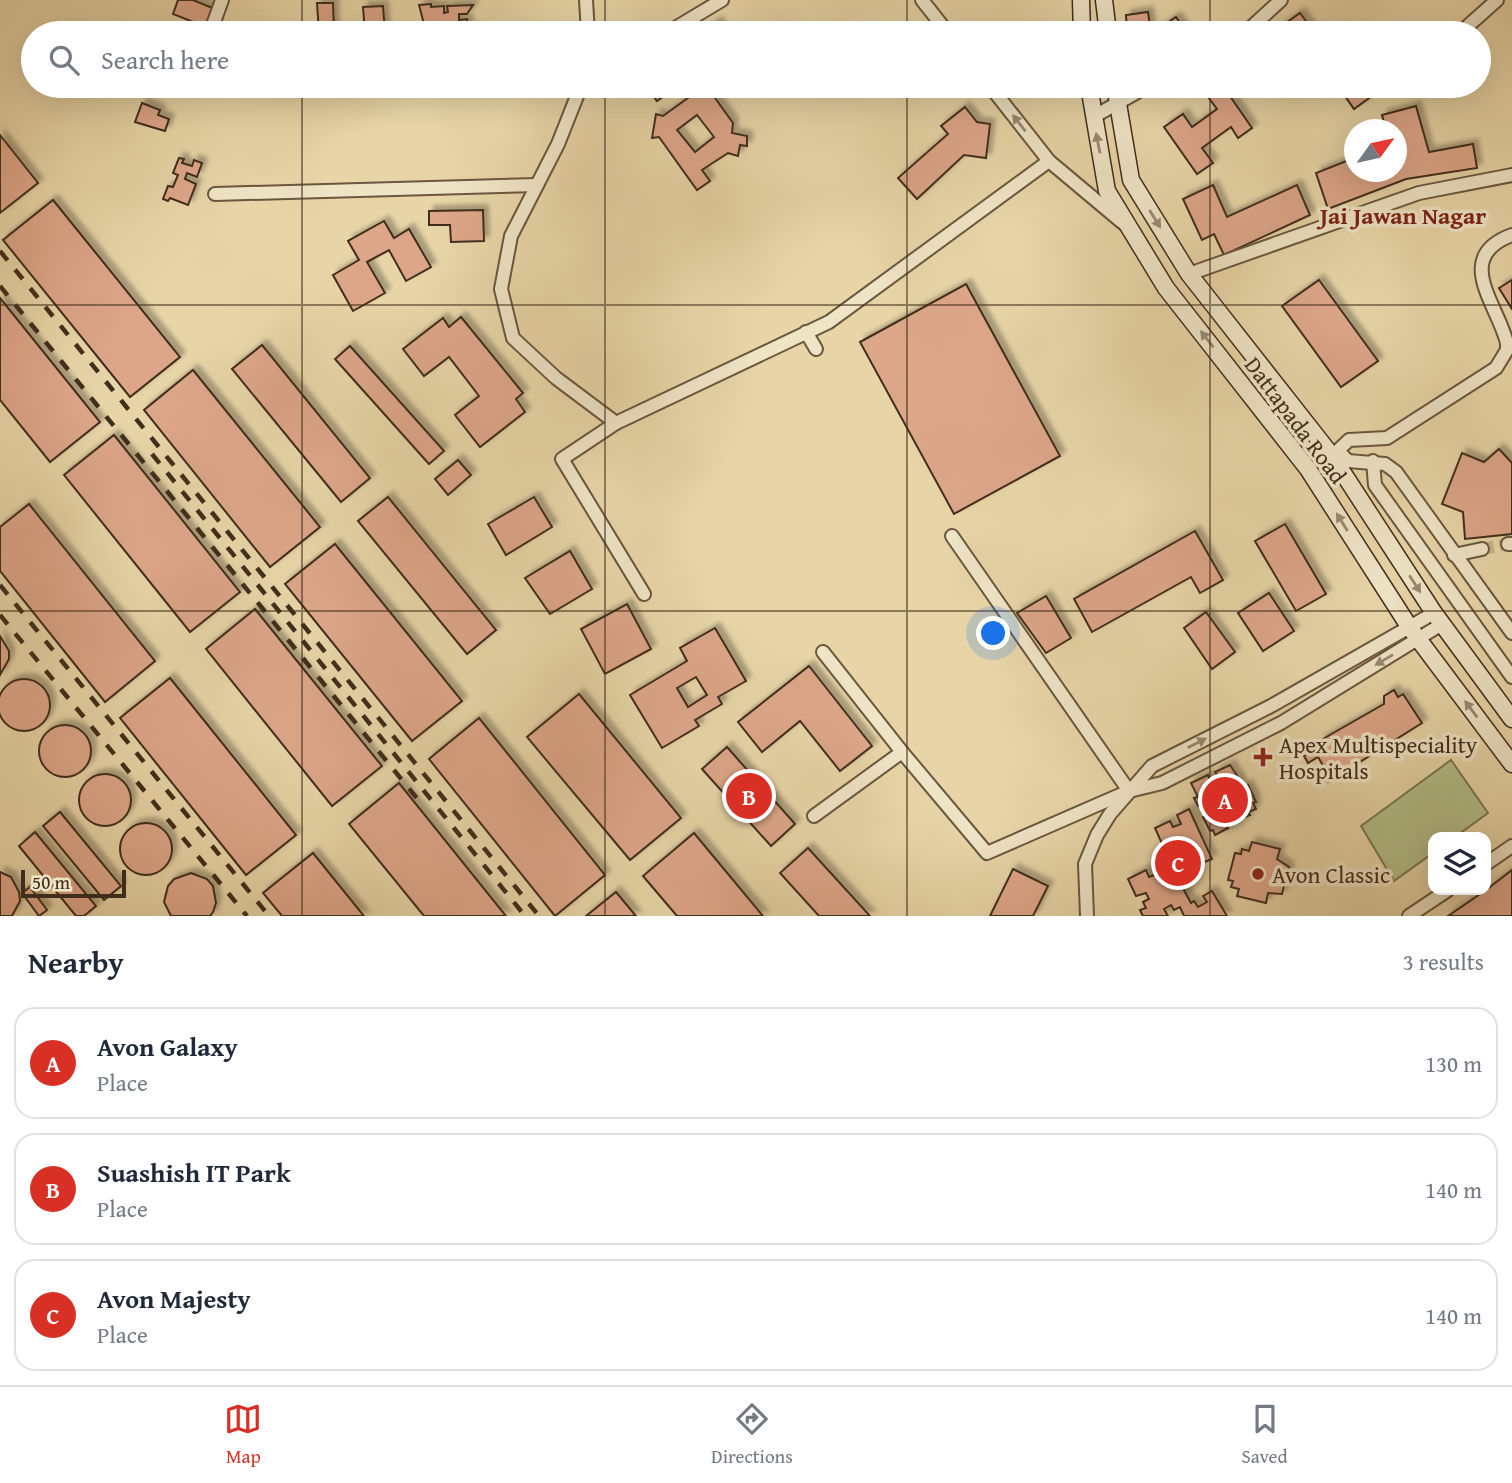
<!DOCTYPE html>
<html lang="en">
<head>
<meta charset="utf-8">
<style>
  :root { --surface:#fff; --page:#f2f2f3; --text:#1f2937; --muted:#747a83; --line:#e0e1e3; --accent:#d93025 }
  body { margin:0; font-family:"Gentium Book Plus",serif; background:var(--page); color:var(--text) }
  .controls { position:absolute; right:21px; bottom:21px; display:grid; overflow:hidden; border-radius:14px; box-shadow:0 7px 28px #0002 }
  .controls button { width:63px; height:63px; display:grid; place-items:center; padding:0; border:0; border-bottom:2px solid var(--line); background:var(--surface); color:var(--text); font:35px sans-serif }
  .compass { position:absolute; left:1344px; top:119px; width:63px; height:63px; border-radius:50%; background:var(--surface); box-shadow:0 7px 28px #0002; rotate:57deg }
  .scale { position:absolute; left:21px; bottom:18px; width:105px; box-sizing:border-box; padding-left:7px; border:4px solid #412d1b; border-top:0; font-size:19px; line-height:24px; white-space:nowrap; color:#412d1b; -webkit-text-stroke:5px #efe4c6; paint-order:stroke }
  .you { position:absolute; left:994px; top:634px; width:24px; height:24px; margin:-18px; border:5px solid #fff; border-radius:50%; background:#1a73e8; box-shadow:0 0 0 10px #1a73e833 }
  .badge { display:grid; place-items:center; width:46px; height:46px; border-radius:50%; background:var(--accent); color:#fff; font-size:23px; font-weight:700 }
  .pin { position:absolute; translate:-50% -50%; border:4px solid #fff; box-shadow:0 2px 7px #0006 }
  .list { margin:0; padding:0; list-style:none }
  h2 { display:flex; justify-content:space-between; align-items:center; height:91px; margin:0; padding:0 28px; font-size:30px }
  h2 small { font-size:23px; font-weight:400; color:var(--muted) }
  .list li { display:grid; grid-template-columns:46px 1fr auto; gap:21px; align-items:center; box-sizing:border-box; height:112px; margin:0 14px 14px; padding:0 14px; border:2px solid var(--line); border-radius:21px }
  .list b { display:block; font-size:26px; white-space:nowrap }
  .list p { margin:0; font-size:23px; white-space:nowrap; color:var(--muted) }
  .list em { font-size:23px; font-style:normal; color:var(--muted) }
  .icon { flex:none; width:38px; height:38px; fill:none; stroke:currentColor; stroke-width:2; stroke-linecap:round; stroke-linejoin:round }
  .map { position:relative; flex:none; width:1512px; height:916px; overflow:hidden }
  .search { position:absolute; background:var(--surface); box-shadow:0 7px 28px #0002; left:21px; right:21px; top:21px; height:77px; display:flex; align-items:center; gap:18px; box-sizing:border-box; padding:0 24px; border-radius:38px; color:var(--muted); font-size:26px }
  .sheet { height:469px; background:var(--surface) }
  nav { display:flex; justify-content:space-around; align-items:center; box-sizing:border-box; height:98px; border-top:2px solid var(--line); background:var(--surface); font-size:19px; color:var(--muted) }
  nav a { display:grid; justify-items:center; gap:4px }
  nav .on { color:var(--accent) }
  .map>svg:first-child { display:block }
</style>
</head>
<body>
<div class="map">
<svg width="1512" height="916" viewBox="0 0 1512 916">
  <defs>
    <filter id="shadow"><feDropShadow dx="5" dy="-5" stdDeviation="2" flood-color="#0004"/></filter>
  </defs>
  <rect width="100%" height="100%" fill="#e7d5a7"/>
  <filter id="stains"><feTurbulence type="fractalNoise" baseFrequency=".00286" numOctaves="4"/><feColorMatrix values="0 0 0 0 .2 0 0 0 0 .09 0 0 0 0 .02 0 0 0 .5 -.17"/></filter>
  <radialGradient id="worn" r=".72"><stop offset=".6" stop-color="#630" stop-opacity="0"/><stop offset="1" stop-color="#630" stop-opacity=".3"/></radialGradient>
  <polygon fill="#b3be89" stroke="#7a7652" stroke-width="2" points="1451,760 1488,813 1455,837 1433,837 1433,853 1394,881 1361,826"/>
  <g fill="#dda689" stroke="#412d1b" stroke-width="2" fill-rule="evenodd" filter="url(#shadow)">
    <polygon points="178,0 193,0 215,9 208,28 173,14"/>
    <polygon points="317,3 333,3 334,33 319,33"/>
    <polygon points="431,4 431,7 444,6 444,13 448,12 447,6 473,5 467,14 459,14 459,20 467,19 468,28 473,28 474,33 420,33 420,28 425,28 419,5"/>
    <polygon points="383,6 385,33 365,33 363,7"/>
    <polygon points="1148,12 1151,33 1127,33 1126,15"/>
    <polygon points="1300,13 1315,33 1272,33"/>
    <polygon points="1176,17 1187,33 1153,33"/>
    <polygon points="717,22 726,33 702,33"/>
    <polygon points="649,86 678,86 657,101 647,87"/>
    <polygon points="1223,86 1252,128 1238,138 1231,127 1202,148 1213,163 1197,174 1164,127 1183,114 1192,127 1217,109 1208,97"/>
    <polygon points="1338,86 1382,86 1383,88 1354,109"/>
    <path d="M692 88 715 91V98L733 123 732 133 747 136V146L740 145 738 156 728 153 702 170 710 181 697 190 659 137 652 138 656 114 663 116 692 95ZM697 115 714 137 695 152 677 130Z"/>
    <polygon points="142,103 160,110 158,115 169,119 165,131 135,122"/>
    <polygon points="1416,106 1429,152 1473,144 1477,168 1406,179 1328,209 1316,173 1354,158 1354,172 1396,172 1396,130 1386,130 1382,115"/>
    <polygon points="965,107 977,122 990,124 986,158 964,155 917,199 898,178 948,134 941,126"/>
    <polygon points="0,135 38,183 0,213"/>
    <polygon points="179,158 184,159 182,163 192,166 194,160 202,163 197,177 187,173 185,179 196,184 188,205 170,198 168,201 163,199 168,186 173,187 178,175 173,173"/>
    <polygon points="1213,185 1227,217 1297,185 1310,215 1224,255 1214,234 1202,240 1183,199"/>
    <polygon points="53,200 180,357 130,397 3,240"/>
    <polygon points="483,210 484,241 451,242 450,225 429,225 429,211"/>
    <polygon points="384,221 394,238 409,229 431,267 406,281 389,250 367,262 385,293 353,311 333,275 359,260 348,241"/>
    <polygon points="1319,280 1378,361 1341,387 1282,306"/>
    <polygon points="1512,280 1512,309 1499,288"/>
    <polygon points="966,284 1060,456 954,514 860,342"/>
    <polygon points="0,298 100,422 50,462 0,400"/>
    <polygon points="461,317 523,393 516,399 525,412 480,447 455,415 479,396 449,357 424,376 403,349 443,318 449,327"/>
    <polygon points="262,345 370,478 341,502 232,369"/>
    <polygon points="350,346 444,451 429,464 335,359"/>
    <polygon points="193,370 320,527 270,567 144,410"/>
    <polygon points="114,435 240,592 190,632 64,475"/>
    <polygon points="1499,449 1512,463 1512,534 1465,539 1463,512 1442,504 1462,453 1484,462"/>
    <polygon points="458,460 471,475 448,495 435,479"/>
    <polygon points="388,497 496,630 467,654 358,521"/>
    <polygon points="534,497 552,527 506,555 488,524"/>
    <polygon points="29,504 155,661 105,702 0,571 0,527"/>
    <polygon points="1285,524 1326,594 1296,611 1255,541"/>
    <polygon points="1195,531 1223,580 1200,593 1191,577 1092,632 1074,599"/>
    <polygon points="335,544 462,701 412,741 285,584"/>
    <polygon points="570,551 592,589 550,614 525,578"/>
    <polygon points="1269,593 1294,631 1263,651 1238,613"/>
    <polygon points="1046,596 1071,638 1046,653 1017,613"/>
    <polygon points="627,604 651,649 605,674 581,629"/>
    <polygon points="255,609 382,766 332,806 206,649"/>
    <polygon points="1206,612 1235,652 1212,669 1184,628"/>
    <path d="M715 628 746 681 718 697 722 704 695 720 699 726 662 748 630 695 687 661 680 648ZM696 677 707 695 688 707 677 688Z"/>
    <polygon points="0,636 9,651 9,659 0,675"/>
    <polygon points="809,666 872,746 840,771 800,721 762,752 738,722"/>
    <polygon points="170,678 296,835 246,875 120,718"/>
    <circle cx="24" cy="705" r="26"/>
    <polygon points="1394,690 1398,697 1403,694 1422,723 1328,782 1326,780 1320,784 1315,775 1325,769 1318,757 1308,763 1304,756 1309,752 1307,749 1314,745 1317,750 1324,745 1321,740 1384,704 1384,696"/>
    <polygon points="579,694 681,818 630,860 527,737"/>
    <polygon points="479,718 605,875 555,916 429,759"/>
    <circle cx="65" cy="751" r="26"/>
    <polygon points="727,747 795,824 771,846 702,769"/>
    <polygon points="1230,765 1240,780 1241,788 1248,785 1256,802 1253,803 1256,809 1248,812 1250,815 1226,824 1228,828 1215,835 1213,830 1210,831 1203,817 1207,815 1202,804 1198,806 1194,798 1198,797 1191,783 1208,775 1210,781 1218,777 1215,772"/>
    <circle cx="105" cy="800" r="26"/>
    <polygon points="399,783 506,916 424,916 349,824"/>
    <polygon points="1189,809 1212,859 1175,874 1191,903 1194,901 1198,907 1207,902 1203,896 1212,891 1227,916 1184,916 1180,907 1174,910 1171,905 1164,909 1168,916 1143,916 1140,910 1146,908 1143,902 1149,899 1146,893 1136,896 1128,879 1146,870 1149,877 1157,874 1154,867 1169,859 1168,856 1173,853 1169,843 1163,846 1155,828 1170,821 1173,827 1181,824 1177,815"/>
    <polygon points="60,812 121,886 104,900 43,826"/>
    <circle cx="146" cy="849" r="26"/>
    <polygon points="35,832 96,906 84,916 76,916 19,846"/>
    <polygon points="694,833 763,916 677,916 643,876"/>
    <polygon points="1252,842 1280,849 1277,859 1289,867 1282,894 1268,893 1266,903 1237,896 1239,889 1231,887 1233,881 1228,880 1235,853 1241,854 1242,849 1249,851"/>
    <polygon points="808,848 870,916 819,916 780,873"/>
    <polygon points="313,853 364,916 282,916 263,893"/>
    <polygon points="1013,869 1048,886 1033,916 990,916"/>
    <polygon points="1512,870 1512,916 1448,916 1486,890"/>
    <polygon points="0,872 11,877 19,892 20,901 12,916 0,916"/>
    <polygon points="191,873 207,879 213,886 216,903 213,912 210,916 171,916 164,902 168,886 174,879"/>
    <polygon points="30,887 47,910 39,916 22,893"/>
    <polygon points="616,892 636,916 586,916"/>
  </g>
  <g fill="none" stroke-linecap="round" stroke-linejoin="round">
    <polyline stroke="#c6b38b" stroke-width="12" stroke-dasharray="12 6" stroke-linecap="butt" points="1482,549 1508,544"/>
    <defs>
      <g id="street">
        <polyline points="586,0 588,33"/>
        <polyline points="922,0 948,33"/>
        <polyline points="210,33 222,0"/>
        <polyline points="566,33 587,32"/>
        <polyline points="667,33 722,0"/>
        <polyline points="1245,33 1281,0"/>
        <polyline points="1460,33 1497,0"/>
        <polyline points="581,86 558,144 511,236 501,289 513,338 556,378 616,423"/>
        <polyline points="990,86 1049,161 1123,223"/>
        <polyline points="1093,117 1148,86"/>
        <polyline points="215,194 537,185"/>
        <polyline points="1189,274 1419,193 1512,175"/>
        <polyline points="806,332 816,349"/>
        <polyline points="1339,452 1348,461 1385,464 1396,472 1512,633"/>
        <path d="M1332 456 1349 440 1387 438 1496 368 1507 350V343C1498 305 1452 257 1512 235"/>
        <polyline points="1373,461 1375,485 1512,677"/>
        <polyline points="952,536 1129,791"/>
        <polyline points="1508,544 1512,544"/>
        <polyline points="1454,555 1482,549"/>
        <polyline points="644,594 562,459 616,423 829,322 1049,161"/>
        <polyline points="823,652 902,752"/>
        <polyline points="814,816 902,752 987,853 1129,791 1162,783 1281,723 1442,624"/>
        <polyline points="1486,864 1512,846"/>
        <polyline points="1087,916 1085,864 1097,835 1110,814 1152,766 1271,706 1434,613"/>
        <polyline points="1409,916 1448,890"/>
      </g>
      <g id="secondary">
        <polyline points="1081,0 1082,33"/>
        <polyline points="1104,0 1108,33"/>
        <polyline points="1089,86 1107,191 1166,288 1308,469 1410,628 1512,764"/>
        <polyline points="1115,86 1131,180 1189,274 1332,456 1434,613 1512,719"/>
      </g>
    </defs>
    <use href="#street" stroke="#6a573e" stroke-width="16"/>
    <use href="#secondary" stroke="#412d1b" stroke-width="19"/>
    <use href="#street" stroke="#efe4c6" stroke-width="12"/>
    <use href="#secondary" stroke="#efe4c6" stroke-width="16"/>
    <g stroke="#412d1b" stroke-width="4.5" stroke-dasharray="12 12" stroke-linecap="butt">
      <polyline points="0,251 539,916"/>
      <polyline points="0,286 424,807"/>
      <polyline points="152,454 525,916"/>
      <polyline points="0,585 269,916"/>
      <polyline points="0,615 247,916"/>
    </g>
  </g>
  <defs><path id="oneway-solid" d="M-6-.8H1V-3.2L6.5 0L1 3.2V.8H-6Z" transform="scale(1.75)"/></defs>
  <g fill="#988870">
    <use href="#oneway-solid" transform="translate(1019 123) rotate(-128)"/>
    <use href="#oneway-solid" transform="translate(1098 143) rotate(-101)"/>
    <use href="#oneway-solid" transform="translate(1155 219) rotate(58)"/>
    <use href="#oneway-solid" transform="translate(1207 339) rotate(-128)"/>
    <use href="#oneway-solid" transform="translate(1342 522) rotate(-122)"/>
    <use href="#oneway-solid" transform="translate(1415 584) rotate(57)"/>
    <use href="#oneway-solid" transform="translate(1384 660) rotate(149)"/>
    <use href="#oneway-solid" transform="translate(1471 709) rotate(-127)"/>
    <use href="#oneway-solid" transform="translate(1197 743) rotate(-27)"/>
  </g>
  <path fill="none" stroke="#412d1b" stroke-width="2" stroke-opacity="0.55" d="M302 0V33M605 0V33M907 0V33M1210 0V33M302 86V916M605 86V916M907 86V916M1210 86V916M0 305H1512M0 611H1512"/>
  <g fill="#8f2418" stroke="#efe4c6" stroke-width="2.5">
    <path d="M1259.5 746.5h7v7h7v7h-7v7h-7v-7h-7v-7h7z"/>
    <circle cx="1258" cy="874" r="7"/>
  </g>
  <g text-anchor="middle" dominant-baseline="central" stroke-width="7" stroke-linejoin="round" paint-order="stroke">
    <g font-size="23" fill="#412d1b" stroke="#efe4c6">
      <text transform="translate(1296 420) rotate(53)">Dattapada Road</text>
    </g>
    <g font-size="23" fill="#412d1b" stroke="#efe4c6" text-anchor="start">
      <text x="1279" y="744">Apex Multispeciality<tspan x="1279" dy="26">Hospitals</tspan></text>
      <text x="1272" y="874">Avon Classic</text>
    </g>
    <g font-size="24" font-weight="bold" fill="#7a1f14" stroke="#efe4c6">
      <text x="1403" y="215">Jai Jawan Nagar</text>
    </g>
  </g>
  <rect width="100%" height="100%" filter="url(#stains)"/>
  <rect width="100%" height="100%" fill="url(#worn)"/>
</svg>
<div class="controls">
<button><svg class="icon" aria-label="layers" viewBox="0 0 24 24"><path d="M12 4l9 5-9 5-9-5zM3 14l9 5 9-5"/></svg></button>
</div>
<svg class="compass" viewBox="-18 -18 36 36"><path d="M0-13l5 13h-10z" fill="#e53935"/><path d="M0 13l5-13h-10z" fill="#747a83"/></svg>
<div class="scale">50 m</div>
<div class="you"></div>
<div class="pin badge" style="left:1225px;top:800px">A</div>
<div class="pin badge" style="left:749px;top:796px">B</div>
<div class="pin badge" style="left:1178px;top:863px">C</div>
<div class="search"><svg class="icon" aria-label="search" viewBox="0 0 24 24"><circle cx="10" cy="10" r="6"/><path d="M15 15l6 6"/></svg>Search here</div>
</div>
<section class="sheet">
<h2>Nearby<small>3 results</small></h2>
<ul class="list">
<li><span class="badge">A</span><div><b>Avon Galaxy</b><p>Place</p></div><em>130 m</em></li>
<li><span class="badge">B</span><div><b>Suashish IT Park</b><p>Place</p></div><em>140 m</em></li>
<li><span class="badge">C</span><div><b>Avon Majesty</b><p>Place</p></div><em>140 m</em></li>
</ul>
</section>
<nav>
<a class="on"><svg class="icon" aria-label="map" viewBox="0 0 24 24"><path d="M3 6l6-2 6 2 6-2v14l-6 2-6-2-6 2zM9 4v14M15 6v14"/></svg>Map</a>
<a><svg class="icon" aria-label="directions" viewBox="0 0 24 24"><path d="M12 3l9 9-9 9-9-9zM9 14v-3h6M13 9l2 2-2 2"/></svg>Directions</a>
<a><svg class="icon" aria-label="saved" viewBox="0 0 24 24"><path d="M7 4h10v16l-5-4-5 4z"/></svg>Saved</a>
</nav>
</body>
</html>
